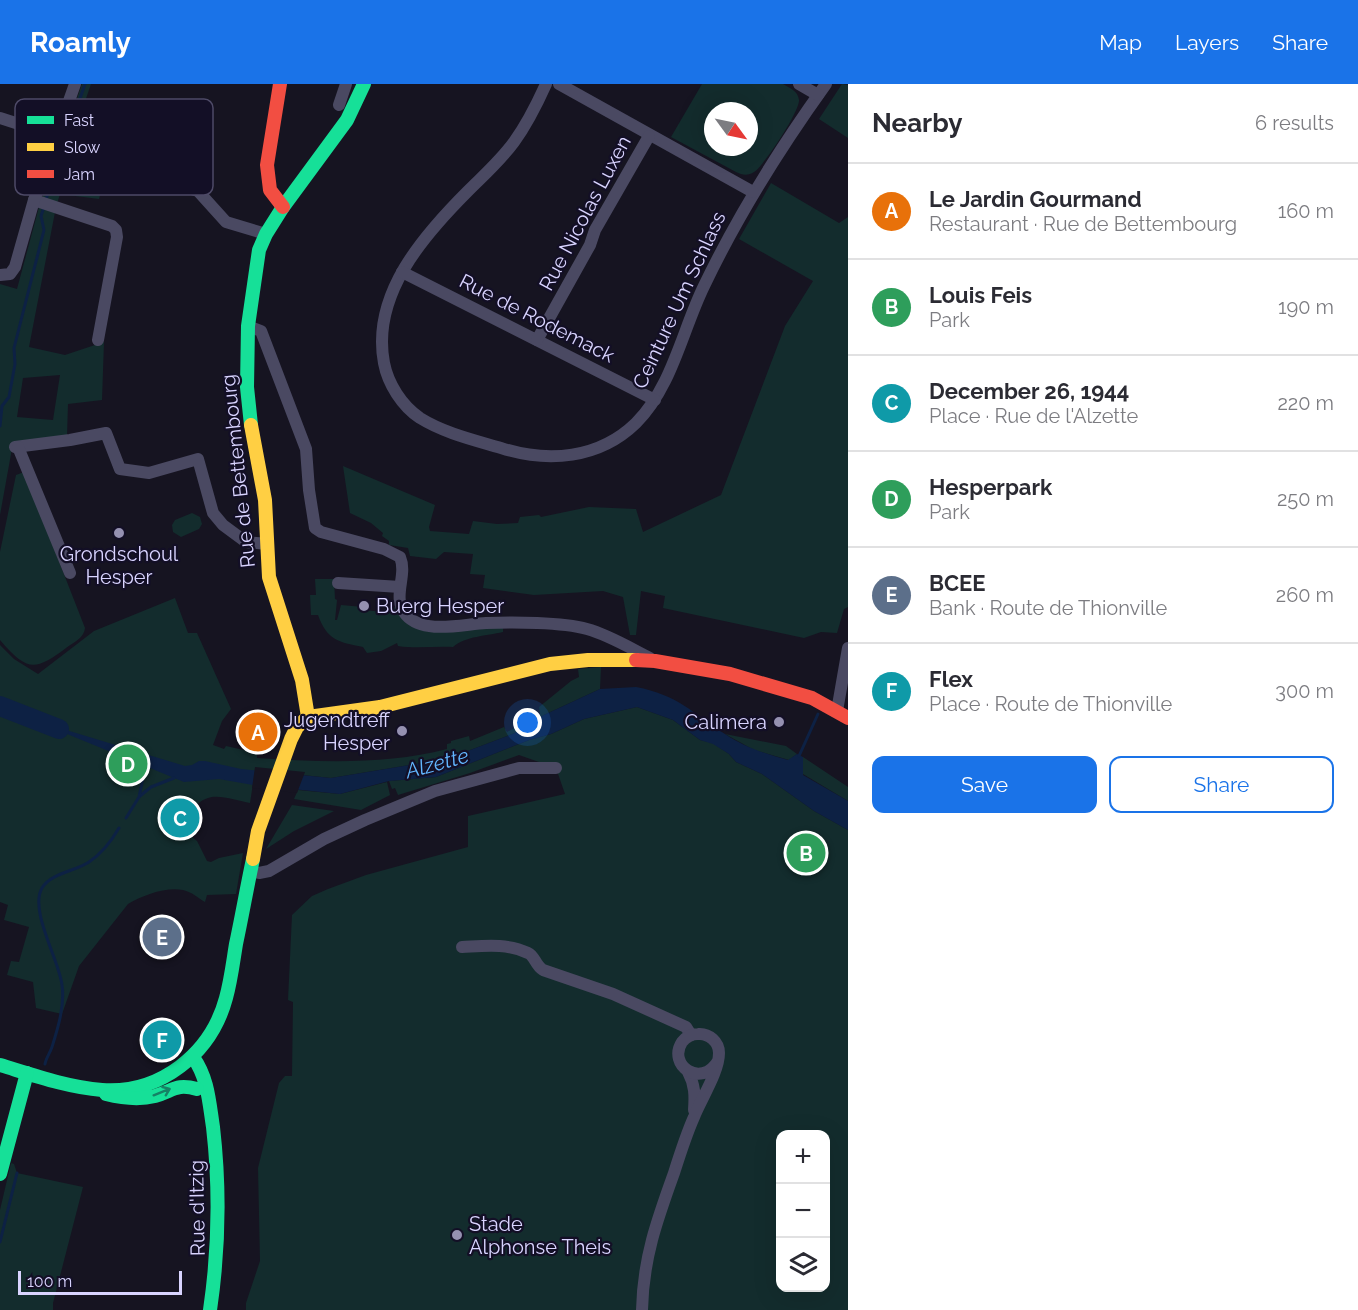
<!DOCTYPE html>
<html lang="en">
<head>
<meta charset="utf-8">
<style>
  :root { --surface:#fff; --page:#f7f7f7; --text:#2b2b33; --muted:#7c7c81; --line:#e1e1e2; --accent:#1a73e8 }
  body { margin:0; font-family:Raleway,sans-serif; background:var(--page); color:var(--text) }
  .controls { position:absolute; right:18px; bottom:18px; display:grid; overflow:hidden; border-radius:12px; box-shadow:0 6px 24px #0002 }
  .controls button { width:54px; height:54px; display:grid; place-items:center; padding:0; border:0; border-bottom:2px solid var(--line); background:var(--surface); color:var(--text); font:30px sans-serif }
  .compass { position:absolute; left:704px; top:18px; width:54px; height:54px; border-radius:50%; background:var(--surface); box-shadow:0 6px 24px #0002; rotate:123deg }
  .scale { position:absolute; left:18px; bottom:15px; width:164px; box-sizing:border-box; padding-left:6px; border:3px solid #d9d4ff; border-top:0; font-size:16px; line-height:21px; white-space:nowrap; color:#d9d4ff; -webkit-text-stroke:4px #130f26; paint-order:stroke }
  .you { position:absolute; left:528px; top:639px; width:21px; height:21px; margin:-15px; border:4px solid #fff; border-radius:50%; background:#1a73e8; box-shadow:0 0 0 9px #1a73e833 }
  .badge { display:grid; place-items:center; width:39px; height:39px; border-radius:50%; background:var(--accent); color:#fff; font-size:20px; font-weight:700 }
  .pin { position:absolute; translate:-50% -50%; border:3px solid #fff; box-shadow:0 2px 6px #0006 }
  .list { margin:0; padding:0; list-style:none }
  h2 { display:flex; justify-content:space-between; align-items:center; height:78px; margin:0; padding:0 24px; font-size:26px }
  h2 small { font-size:20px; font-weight:400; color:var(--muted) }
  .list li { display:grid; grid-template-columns:39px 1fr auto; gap:18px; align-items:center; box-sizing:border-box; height:96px; padding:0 24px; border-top:2px solid var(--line) }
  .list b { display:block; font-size:22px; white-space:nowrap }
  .list p { margin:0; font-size:20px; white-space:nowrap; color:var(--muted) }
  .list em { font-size:20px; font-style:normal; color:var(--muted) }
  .actions { display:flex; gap:12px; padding:18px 24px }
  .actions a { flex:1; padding:14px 0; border:2px solid var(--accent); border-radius:12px; text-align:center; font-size:21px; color:var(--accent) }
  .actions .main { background:var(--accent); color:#fff }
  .icon { flex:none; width:33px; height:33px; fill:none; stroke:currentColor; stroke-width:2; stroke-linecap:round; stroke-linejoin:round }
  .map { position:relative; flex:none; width:848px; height:1226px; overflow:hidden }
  header { display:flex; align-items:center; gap:36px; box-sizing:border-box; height:84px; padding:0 30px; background:var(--accent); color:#fff }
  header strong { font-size:28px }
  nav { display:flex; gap:33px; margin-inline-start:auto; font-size:21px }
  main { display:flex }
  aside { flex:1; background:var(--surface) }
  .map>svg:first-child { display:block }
</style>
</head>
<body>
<header>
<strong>Roamly</strong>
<nav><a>Map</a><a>Layers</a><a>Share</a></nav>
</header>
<main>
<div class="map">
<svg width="848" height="1226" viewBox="0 0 848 1226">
  <rect width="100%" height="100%" fill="#161421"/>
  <g fill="#132c2d" fill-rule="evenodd">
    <path d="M82 0H91L69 64 73 73 107 84 99 115 60 110 56 123 29 263 65 271 104 258 102 316 68 320 67 352 13 359 0 431V200L17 205 39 123ZM60 291 53 336 17 333 23 294Z"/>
    <path d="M702 0H783C790 4 798 7 799 16 800 27 763 83 754 88 748 92 742 91 736 88L671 53ZM713 27H749V63H713Z"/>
    <polygon points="842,0 848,1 848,54 819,35"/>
    <polygon points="771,99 839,139 848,133 848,523 844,525 837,549 821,548 804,554 663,524 665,512 641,507 636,551 630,551 623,513 603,507 534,511 483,504 485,491 470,490 473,470 444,468 436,475 410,472 408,464 389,461 389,457 382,452 383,449 371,439 350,429 343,382 435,421 429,443 430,447 469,450 473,437 497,440 518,439 520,433 539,431 541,433 589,423 636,425 643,448 721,411 785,242 813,197 739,155"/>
    <path d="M24 388 85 544C84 554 74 558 66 564 34 588 27 587 0 556V468L16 391Z"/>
    <polygon points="192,429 200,433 202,440 199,445 181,453 173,448 172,441 175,436"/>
    <path d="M315 495H334L335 515 337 516 335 536H337L341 521 363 523V526L384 528V525H391L397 522 409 539 503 544V548C486 552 466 552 453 563 434 562 416 565 398 562L397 559 381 567 367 569 363 563C338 558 327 556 318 531H311L310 511H316Z"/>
    <path d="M175 514 188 549H197L231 625 222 637 213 661 224 665 226 662 257 669V674C320 678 386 681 447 665V660L451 659V657L469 652 470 657 504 643 507 648 540 630 539 623 571 597 579 593 578 585 601 583 600 605 544 631 515 649 465 668 428 678 331 694 255 686 250 719C238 717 219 710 208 714 194 718 186 735 186 748L197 757 207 777 211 778 219 774 243 769 236 810 207 811 205 818C198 814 192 808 183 806 165 803 144 811 128 820L79 882 62 930 36 924 33 898 7 891 11 877 19 878 29 843 4 836 8 821 0 818V561L14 575 38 590 94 547Z"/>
    <path d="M637 623 673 636 700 656 713 659 729 670 736 678 762 690 814 727 848 746V1226H246V1219L260 1177 258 1084 279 999 285 992H292L293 918 288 916 292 831 312 812 328 805 366 791 468 763V732L565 710 556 684 519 671 470 689 398 711 395 704 392 705 389 697 436 693 529 656 551 650 584 635ZM780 1050H826V1204H780Z"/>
    <polygon points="725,650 786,662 797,670 789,676 754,666"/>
    <polygon points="803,673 848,703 848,717 803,690"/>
    <polygon points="387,698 390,711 361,726 294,715 298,706 340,710"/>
    <polygon points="292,721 334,727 294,747 266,765"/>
    <polygon points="11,1079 14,1080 17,1089 83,1103 53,1219 53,1226 0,1226 0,1126"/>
  </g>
  <path fill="#0d2144" d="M636 603C678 611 691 628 725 650 744 663 766 670 788 676L797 670 803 673V691L848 717V746L814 727 762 690 736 678 729 670 713 660 700 656 673 636 637 623 584 635 551 650 529 656 436 693 389 697 340 710 253 701 219 695 184 698 33 636 185 682 192 681 199 677H205L241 685 331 694 428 678 465 668 515 649 544 631 600 605Z"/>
  <polygon fill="#161421" points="255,683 305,688 297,709 252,704"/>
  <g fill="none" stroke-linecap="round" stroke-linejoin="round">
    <g stroke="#0d2144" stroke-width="3">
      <polyline points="65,58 85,0"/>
      <polyline points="46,116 50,101 59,91 63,64"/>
      <polyline points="0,342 2,322 9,313 15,280 14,264 44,146 41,132 44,123"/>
      <polyline points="799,672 818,630"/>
      <polyline points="140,712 151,703 174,694"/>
      <polyline points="126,734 139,713 146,680"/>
      <path d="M45 980C46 974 50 969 52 963 58 944 65 921 62 901 59 876 29 826 42 804 51 789 76 787 89 778 101 770 112 756 119 744"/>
      <polyline points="0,1158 17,1089"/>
    </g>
    <polyline stroke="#0d2144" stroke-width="20" points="0,622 59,645"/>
    <g stroke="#4a4962" stroke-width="12">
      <path d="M546 0C537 20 527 40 514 58 500 77 484 91 468 107 423 152 371 211 384 279 388 300 402 322 420 334 444 349 474 356 501 364 548 379 599 375 636 339 672 303 682 247 704 202 738 131 780 64 826 0"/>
      <polyline points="559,0 753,108"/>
      <polyline points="799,0 818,11"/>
      <polyline points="339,21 346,0"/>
      <polyline points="0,34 56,52"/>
      <polyline points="54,59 109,77"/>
      <polyline points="113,79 198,107 226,138 266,150"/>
      <polyline points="34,116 112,142 116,146 117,153 98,256"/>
      <polyline points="402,188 655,316"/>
      <polyline points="0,191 10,190 15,183 34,116 75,0"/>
      <path d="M248 242 261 247 306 365 309 406 315 444 321 448 384 465 400 473C408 492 391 513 406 531 424 551 463 540 486 539 513 538 562 538 587 545 609 551 630 564 650 574"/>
      <polyline points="537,256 590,161 595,146 649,52"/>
      <polyline points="15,363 70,356 106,349 120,385 149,389 198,375 213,429 223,441 246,458 267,460"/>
      <polyline points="18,363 70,489"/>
      <polyline points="338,499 400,503"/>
      <polyline points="837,627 848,564"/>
      <polyline points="250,787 259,789 269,787 324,755 365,736 435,707 519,684 556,684"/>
      <path d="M462 863C484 862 507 859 528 869 535 872 535 881 543 886L613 910 686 943 691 951"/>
      <path d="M688 988C695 1001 695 1011 694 1026"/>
      <path d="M642 1226C643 1175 657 1136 674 1089 680 1070 686 1051 694 1033 701 1015 719 988 719 969 719 958 709 949 698 950 692 950 686 953 682 958 667 981 701 1005 718 977"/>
    </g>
    <g stroke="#16e098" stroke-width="14">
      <polyline points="251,341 247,303 248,242 259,166 266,150 283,123 347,36 364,0"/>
      <path d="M193 973C208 994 209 1017 213 1043 220 1104 219 1165 210 1226"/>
      <path d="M0 981C33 991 67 1003 102 1006 160 1010 211 970 226 914 231 896 233 878 236 860 242 832 247 803 253 775"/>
      <path d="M106 1010C122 1014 139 1016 155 1012 173 1007 176 999 197 1005"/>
      <polyline points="0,1090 27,989"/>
    </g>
    <g stroke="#ffcf43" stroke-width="14">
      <polyline points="251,341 265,416 269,493 302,596 308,633"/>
      <polyline points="253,775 258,747 291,655 297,643 308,633 380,623 550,580 588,576 636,576"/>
    </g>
    <g stroke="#f24e42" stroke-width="14">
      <polyline points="280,0 267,81 270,106 283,123"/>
      <polyline points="636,576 655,577 730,590 812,614 848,634"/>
    </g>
  </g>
  <defs><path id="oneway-shaft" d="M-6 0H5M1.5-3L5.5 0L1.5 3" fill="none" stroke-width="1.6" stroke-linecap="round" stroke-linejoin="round" transform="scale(1.5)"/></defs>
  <use stroke="#158265" href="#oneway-shaft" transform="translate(162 1008) rotate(-22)"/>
  <g fill="#9591b1" stroke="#130f26" stroke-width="2">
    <circle cx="119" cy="449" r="6"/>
    <circle cx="364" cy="522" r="6"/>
    <circle cx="779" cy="638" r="6"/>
    <circle cx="402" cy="647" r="6"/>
    <circle cx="457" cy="1151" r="6"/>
  </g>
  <g text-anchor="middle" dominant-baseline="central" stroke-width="4.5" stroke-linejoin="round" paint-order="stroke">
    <g font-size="20" fill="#d9d4ff" stroke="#130f26">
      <text transform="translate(585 129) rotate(-62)">Rue Nicolas Luxen</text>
      <text transform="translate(679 216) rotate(-65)">Ceinture Um Schlass</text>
      <text transform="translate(537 234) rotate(27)">Rue de Rodemack</text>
      <text transform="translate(238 387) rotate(-96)">Rue de Bettembourg</text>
      <text transform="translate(197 1124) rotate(-91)">Rue d'Itzig</text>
    </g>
    <g font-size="20" fill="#d9d4ff" stroke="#130f26" text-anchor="start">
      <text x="119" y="470" text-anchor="middle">Grondschoul<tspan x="119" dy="23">Hesper</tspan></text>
      <text x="376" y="522">Buerg Hesper</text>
      <text x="390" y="636" text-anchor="end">Jugendtreff<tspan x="390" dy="23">Hesper</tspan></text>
      <text x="767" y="638" text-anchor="end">Calimera</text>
      <text x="469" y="1140">Stade<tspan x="469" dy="23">Alphonse Theis</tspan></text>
    </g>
    <g font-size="21" font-style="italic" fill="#62b6ff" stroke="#130f26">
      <text transform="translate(437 679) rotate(-15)">Alzette</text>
    </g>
  </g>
  <rect x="15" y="15" width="198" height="96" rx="9" fill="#130f26" stroke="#4e4a67" stroke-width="1.5"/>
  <rect x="27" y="32" width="27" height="8" fill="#16e098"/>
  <rect x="27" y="59" width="27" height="8" fill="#ffcf43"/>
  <rect x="27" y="86" width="27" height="8" fill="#f24e42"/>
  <g font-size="16" fill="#d9d4ff">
    <text x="64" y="42">Fast</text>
    <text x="64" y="69">Slow</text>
    <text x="64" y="96">Jam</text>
  </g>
</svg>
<div class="controls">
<button>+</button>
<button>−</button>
<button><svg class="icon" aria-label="layers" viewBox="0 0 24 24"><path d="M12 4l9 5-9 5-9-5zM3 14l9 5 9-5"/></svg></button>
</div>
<svg class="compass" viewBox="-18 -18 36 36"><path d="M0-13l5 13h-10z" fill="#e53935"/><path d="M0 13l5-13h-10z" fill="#7c7c81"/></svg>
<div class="scale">100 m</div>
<div class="you"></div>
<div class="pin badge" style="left:258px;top:648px;background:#e8710a">A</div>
<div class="pin badge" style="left:806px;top:769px;background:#2e9e5b">B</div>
<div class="pin badge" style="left:180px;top:734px;background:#0f9aa8">C</div>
<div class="pin badge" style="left:128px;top:680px;background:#2e9e5b">D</div>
<div class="pin badge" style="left:162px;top:853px;background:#5c6f8a">E</div>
<div class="pin badge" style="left:162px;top:956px;background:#0f9aa8">F</div>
</div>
<aside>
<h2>Nearby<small>6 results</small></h2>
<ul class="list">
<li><span class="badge" style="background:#e8710a">A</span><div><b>Le Jardin Gourmand</b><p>Restaurant · Rue de Bettembourg</p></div><em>160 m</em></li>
<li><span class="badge" style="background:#2e9e5b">B</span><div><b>Louis Feis</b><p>Park</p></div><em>190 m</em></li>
<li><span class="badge" style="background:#0f9aa8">C</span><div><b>December 26, 1944</b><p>Place · Rue de l'Alzette</p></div><em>220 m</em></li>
<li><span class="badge" style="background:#2e9e5b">D</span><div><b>Hesperpark</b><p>Park</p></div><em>250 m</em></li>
<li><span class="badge" style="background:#5c6f8a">E</span><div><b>BCEE</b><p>Bank · Route de Thionville</p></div><em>260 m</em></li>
<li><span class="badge" style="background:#0f9aa8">F</span><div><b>Flex</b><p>Place · Route de Thionville</p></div><em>300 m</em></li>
</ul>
<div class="actions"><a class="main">Save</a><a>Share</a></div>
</aside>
</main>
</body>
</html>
